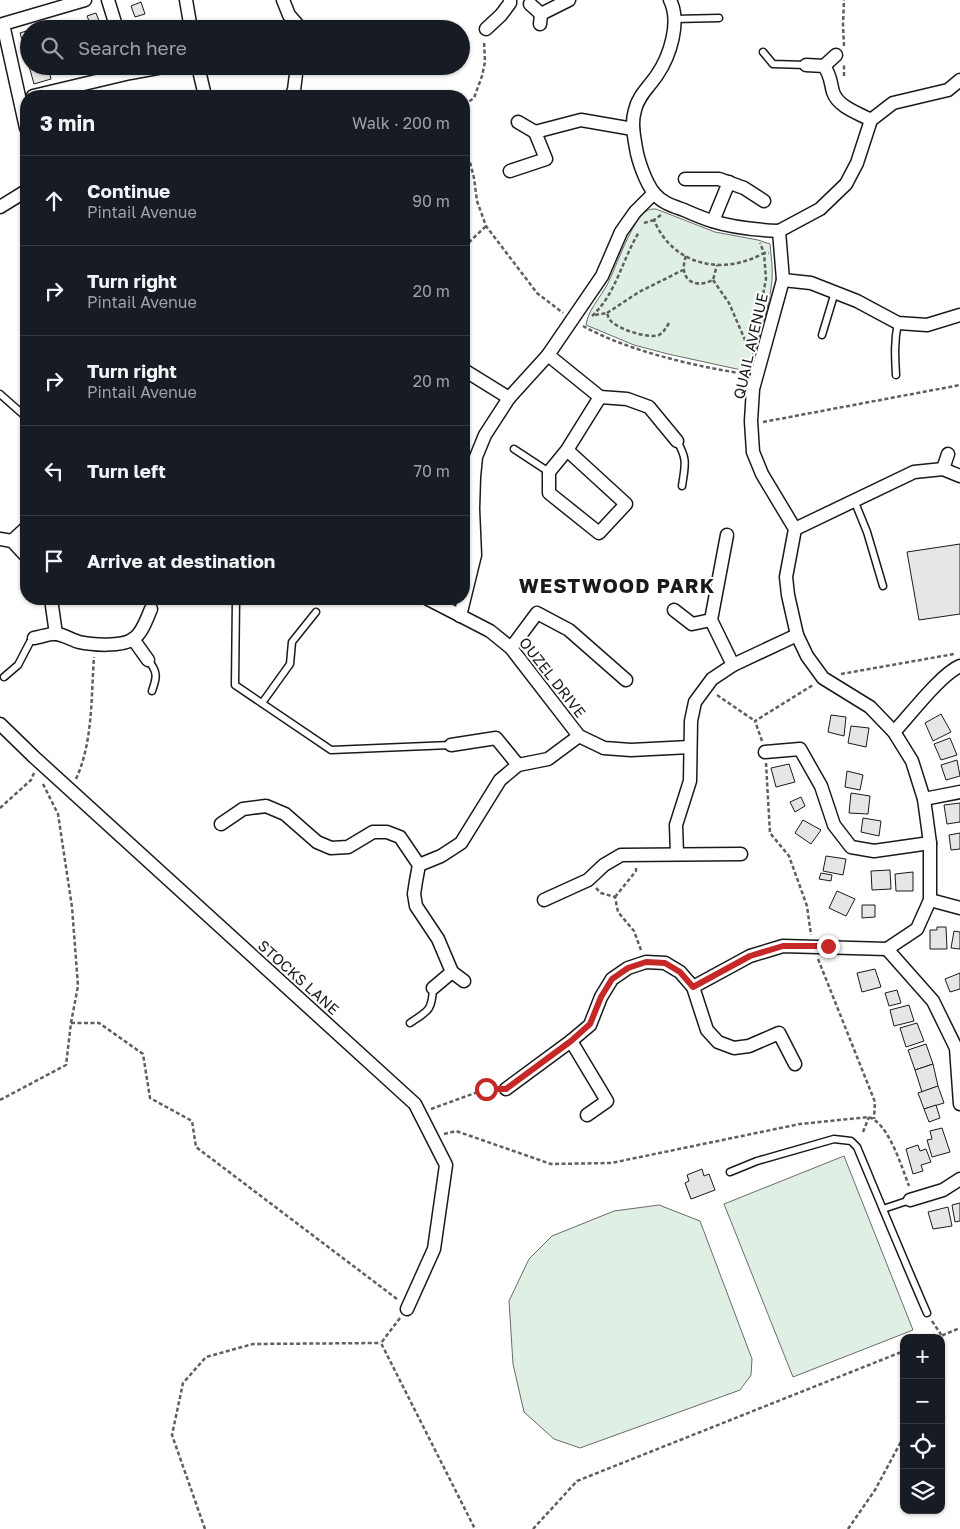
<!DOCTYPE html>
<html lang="en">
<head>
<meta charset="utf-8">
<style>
  :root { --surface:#171b24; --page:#242831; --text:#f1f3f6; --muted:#9ea1a6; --line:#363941 }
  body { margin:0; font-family:"Golos Text",sans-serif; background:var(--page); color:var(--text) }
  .controls { position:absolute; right:15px; bottom:15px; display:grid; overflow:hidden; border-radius:10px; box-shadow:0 1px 4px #0004 }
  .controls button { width:45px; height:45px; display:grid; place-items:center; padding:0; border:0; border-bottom:1px solid var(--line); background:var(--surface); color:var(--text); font:25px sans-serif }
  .stop { position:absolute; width:15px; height:15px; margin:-11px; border:4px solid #c62828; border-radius:50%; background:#fff }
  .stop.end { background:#c62828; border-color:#fff; box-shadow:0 1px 5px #0008 }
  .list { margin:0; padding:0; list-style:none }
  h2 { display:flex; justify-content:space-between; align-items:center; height:65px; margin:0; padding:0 20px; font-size:21px }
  h2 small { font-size:16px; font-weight:400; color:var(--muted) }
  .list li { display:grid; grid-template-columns:32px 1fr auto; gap:15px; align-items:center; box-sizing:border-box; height:90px; padding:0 20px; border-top:1px solid var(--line) }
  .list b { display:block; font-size:19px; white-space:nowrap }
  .list p { margin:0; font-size:16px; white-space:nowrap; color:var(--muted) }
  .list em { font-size:16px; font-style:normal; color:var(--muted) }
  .icon { flex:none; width:28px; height:28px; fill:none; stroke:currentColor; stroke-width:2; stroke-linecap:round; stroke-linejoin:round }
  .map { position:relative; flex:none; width:960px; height:1529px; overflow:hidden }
  .search { position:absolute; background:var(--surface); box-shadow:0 1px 4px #0004; left:20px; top:20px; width:450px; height:55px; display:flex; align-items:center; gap:12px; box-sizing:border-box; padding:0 18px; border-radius:28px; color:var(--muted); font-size:19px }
  .panel { position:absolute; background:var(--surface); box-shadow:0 1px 4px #0004; left:20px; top:90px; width:450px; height:515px; border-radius:20px }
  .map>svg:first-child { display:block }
</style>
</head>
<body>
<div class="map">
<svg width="960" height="1529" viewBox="0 0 960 1529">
  <rect width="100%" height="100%" fill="#fff"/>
  <g fill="#e0efe3" stroke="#6a6a6a">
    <path d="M656 209 715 232 758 240 770 244C771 256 773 268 772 280 769 312 758 342 746 371L668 354 634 345 586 325C588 310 600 298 607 285 616 268 632 218 648 210 651 209 653 209 656 209Z"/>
    <polygon points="844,1156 913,1330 793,1377 724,1204"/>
    <polygon points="659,1205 700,1221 752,1359 751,1375 740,1390 580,1448 554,1439 524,1412 513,1364 509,1301 529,1259 552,1236 614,1211"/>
  </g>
  <g fill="#e6e6e6" stroke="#1a1a1a">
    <polygon points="141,2 145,14 135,17 131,6"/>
    <polygon points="96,13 100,23 91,26 87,16"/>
    <polygon points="29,30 29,64 20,33"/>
    <polygon points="29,66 48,66 51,79 34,84"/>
    <polygon points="960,544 960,614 919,620 907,552"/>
    <polygon points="941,714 951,732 933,741 925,723"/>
    <polygon points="831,715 846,717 844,736 828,732"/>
    <polygon points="851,726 869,728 866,747 848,743"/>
    <polygon points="950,738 957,755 941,760 934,744"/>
    <polygon points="957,760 960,776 946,780 941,765"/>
    <polygon points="789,764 795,782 776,787 771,768"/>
    <polygon points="847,771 863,775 860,790 845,787"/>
    <polygon points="851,793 870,796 868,814 849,813"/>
    <polygon points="801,797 805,806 795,812 790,802"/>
    <polygon points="960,803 960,822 947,824 944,805"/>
    <polygon points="863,818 881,821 879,836 861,832"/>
    <polygon points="803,820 821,830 811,844 795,833"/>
    <polygon points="960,833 960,849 951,850 949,835"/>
    <polygon points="826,856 846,859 843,875 823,871"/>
    <polygon points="890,870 891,889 872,890 871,871"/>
    <polygon points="913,872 913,891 896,891 895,874"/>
    <polygon points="821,873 832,875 831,881 819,879"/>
    <polygon points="837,891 855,899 846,916 829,908"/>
    <polygon points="862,905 875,905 875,917 862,918"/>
    <polygon points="937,927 946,927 947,949 930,949 930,930 937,930"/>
    <polygon points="954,931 960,932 960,949 951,948"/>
    <polygon points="875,969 881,987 862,992 857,973"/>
    <polygon points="960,973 960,989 950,992 945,979"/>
    <polygon points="897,990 901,1003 889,1006 885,993"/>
    <polygon points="909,1005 914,1021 894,1026 890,1010"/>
    <polygon points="917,1023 924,1041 906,1047 900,1028"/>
    <polygon points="926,1044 933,1064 915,1070 908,1050"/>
    <polygon points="933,1064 938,1086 922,1092 915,1070"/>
    <polygon points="938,1086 944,1103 924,1109 918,1093"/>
    <polygon points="936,1105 940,1118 929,1122 924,1109"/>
    <polygon points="942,1128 950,1152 932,1157 927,1140 932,1139 930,1131"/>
    <polygon points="918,1145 920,1151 926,1149 931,1162 921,1165 923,1171 913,1174 906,1149"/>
    <polygon points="702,1169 704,1176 709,1174 715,1190 691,1199 685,1183 689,1181 687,1175"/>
    <polygon points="960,1203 960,1221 955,1222 952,1205"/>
    <polygon points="948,1207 952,1226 933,1229 928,1212"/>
  </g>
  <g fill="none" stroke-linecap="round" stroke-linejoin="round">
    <defs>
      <g id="lane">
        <polyline points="674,19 719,18"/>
        <polyline points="763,52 773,64 806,65"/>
        <polyline points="822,335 835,292"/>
        <path d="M896 375C895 357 894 341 898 323"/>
        <polyline points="0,394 26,417"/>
        <path d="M677 441C688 460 685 465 682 486"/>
        <polyline points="514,449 549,472"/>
        <polyline points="854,500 867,532 883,586"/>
        <polyline points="236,599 235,685 331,750 451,745"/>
        <path d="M148 660C158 672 157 677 152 691"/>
        <polyline points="4,677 18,665 30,642 34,638"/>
        <polyline points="262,703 290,664 292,642 316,612"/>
        <path d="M410 1023C428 1011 432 1011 433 988"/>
        <path d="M730 1172 757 1161 834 1139 851 1141 857 1147C880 1202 903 1258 927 1313"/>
        <polyline points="883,1209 910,1200"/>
      </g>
      <g id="street">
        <polyline points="108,0 117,29"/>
        <polyline points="186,0 191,29"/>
        <polyline points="283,0 289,15 301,29"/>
        <path d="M670 0C681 22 670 56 657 75 649 87 638 96 635 110 631 123 634 136 636 148 638 161 646 183 654 193 662 203 673 206 684 210 693 214 702 218 712 221 734 228 757 230 779 231"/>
        <polyline points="530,4 541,14"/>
        <polyline points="540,24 541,14 569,0"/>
        <polyline points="486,29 501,15 510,3 510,0"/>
        <path d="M806 65 824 66C831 76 830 81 833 92 838 107 858 113 871 120"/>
        <polyline points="198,66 205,96"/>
        <polyline points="824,66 836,55"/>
        <polyline points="33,96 130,73 168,66"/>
        <polyline points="291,96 294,90 297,66"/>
        <polyline points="518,122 535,132"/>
        <polyline points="26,128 3,24 85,0"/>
        <polyline points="510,171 546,159 535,132 581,120 633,129"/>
        <polyline points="685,179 719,179 744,188 764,201"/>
        <polyline points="0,207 26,191"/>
        <polyline points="713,221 729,182"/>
        <polyline points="779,231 783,280 753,389 751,421 753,452 762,474 795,529 786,577 788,595 797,635 807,656 823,678 870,707 894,732 912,761 924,799 930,843 930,900 917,929 887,949"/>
        <polyline points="779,231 820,209 846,184 857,163 871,120 893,103 948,90 960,80"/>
        <polyline points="783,280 811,283 857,301 898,323 927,325 960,315"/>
        <polyline points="548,355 600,397 627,399 649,407 677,441"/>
        <polyline points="464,370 509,398"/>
        <polyline points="567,450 626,504 599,533 549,493 549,472 567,450 600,397"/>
        <polyline points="943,469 948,454"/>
        <polyline points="795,529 914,472 943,469 960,476"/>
        <polyline points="727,535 711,620 733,665"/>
        <polyline points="0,539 12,541 26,528"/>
        <polyline points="12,541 26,556"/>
        <polyline points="51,599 56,634"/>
        <polyline points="428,599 490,631 511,648 579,736 604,748 631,750 690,747"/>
        <polyline points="674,610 692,624 711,620"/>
        <polyline points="460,616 475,555 473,509 474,477 476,457 485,435 509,398 548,355 602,276 621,232 635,212 654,193"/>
        <path d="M34 638C41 637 50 633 57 634 64 635 72 640 79 642 92 645 122 647 133 639 142 634 147 618 151 609"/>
        <polyline points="133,639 148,660"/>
        <polyline points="511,648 537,613 569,630 626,680"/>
        <polyline points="0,724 34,757 415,1104 446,1165 434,1249 407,1309"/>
        <path d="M894 732C910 715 941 674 960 666"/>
        <polyline points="451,745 496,738 518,765"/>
        <polyline points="765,752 800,749 821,786 834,825 851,847 874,851 930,843"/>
        <polyline points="924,799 960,792"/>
        <polyline points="221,824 243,809 266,806 285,814 317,842 331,848 348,847 373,832 387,832 400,837 419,865"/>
        <polyline points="677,854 676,825 690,781 691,721 695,702 712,679 733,665 797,635"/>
        <polyline points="544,900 588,880 604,865 621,855 741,854"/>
        <polyline points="930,900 960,908"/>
        <polyline points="887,949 933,1001 956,1048 960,1104"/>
        <polyline points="452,972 464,981"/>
        <polyline points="693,987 750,956 783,946 887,949"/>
        <polyline points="433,988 452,972 438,939 416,906 414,894 416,881 419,865 441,856 461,843 500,780 518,765 548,759 579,736"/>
        <polyline points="571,1041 607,1101 587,1115"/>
        <polyline points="506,1089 571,1041 590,1025 601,997 612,979 628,968 646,962 665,963 680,972 693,987 707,1030 718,1042 734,1048 749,1046 779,1033 795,1064"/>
        <polyline points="910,1200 943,1190 960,1179"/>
      </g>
    </defs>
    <use href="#lane" stroke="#1a1a1a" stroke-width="9"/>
    <use href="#street" stroke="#1a1a1a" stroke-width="15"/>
    <g stroke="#5f5f5f" stroke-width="2.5" stroke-dasharray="4 2.5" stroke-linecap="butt">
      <polyline points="844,46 843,25 844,0"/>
      <polyline points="844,76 844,64"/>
      <polyline points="464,105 474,98 482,76 485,62 484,41"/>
      <polyline points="464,151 470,162 474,178 477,201 486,226 537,293 563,313"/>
      <path d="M661 215 654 220C673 266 723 276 764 253L760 243"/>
      <polyline points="644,223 654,220"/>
      <polyline points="464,247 486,226"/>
      <path d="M686 256C678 278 693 290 713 280L717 265"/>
      <polyline points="713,280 729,303 745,340 750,345"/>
      <polyline points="762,300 766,279 764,253 769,253"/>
      <polyline points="607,313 639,292 683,270"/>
      <path d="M595 315 607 313C608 315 608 318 610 320 617 329 648 339 659 335 664 332 666 328 669 323"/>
      <path d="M592 316C616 294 622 260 639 232"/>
      <path d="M583 326C628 351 694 366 745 374"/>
      <polyline points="751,348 750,345 755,325"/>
      <polyline points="763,422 960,385"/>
      <polyline points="841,674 954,654"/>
      <polyline points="717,695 755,721"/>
      <polyline points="762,741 755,721 813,685"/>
      <polyline points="766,763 770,833 789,856 807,906 811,935"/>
      <path d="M76 779C93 742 91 698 94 657"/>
      <polyline points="0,808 31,780 34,773"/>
      <polyline points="596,888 601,893 615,897 618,912 634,931 641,950"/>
      <polyline points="615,897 636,871 636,866"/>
      <polyline points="818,959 875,1102 874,1119"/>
      <polyline points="71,1023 99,1023 143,1054 150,1098 192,1121 196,1147 397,1299"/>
      <polyline points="0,1100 66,1065 71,1023 78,986 72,907 58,814 43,784"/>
      <polyline points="431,1109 486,1089 494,1089"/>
      <polyline points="863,1132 869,1117"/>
      <path d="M444 1134 456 1131 551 1164 611 1163 800 1124 869 1117C889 1124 902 1168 909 1186"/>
      <polyline points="400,1318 381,1343 475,1529"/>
      <polyline points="932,1321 942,1336 941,1342"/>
      <polyline points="936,1338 960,1328"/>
      <polyline points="205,1529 172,1435 183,1383 206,1357 253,1344 381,1343"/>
      <polyline points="533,1529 577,1481 904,1351"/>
      <polyline points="848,1529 875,1490 904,1436"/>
    </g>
    <use href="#lane" stroke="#fff" stroke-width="6"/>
    <use href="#street" stroke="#fff" stroke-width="12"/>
  </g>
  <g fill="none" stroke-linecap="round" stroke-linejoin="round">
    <polyline stroke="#c62828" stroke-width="6" points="486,1089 506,1089 571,1041 590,1024 601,997 612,979 628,968 646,962 665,963 680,972 693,987 750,956 783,946 828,946"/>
  </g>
  <g text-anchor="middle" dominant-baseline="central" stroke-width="4" stroke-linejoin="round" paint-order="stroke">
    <g font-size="15" fill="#1a1a1a" stroke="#fff">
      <text transform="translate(750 346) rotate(-77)">QUAIL AVENUE</text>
      <text transform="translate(553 677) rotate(52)">OUZEL DRIVE</text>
      <text transform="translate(299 977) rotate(42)">STOCKS LANE</text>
    </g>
    <g font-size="20" font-weight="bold" letter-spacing="1" fill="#1a1a1a" stroke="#fff">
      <text x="617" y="585">WESTWOOD PARK</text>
    </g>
  </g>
</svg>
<div class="controls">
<button>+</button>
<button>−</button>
<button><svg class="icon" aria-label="locate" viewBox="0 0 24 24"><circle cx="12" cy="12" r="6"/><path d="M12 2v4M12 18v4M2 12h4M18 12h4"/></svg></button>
<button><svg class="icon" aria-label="layers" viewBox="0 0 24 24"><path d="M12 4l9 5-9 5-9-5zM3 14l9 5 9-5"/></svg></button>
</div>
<div class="stop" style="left:486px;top:1089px"></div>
<div class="stop end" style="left:828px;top:946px"></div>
<div class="search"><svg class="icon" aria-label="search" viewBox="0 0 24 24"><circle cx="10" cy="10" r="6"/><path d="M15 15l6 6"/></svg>Search here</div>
<section class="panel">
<h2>3 min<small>Walk · 200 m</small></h2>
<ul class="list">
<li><svg class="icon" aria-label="ahead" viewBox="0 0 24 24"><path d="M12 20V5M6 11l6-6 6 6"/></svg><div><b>Continue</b><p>Pintail Avenue</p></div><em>90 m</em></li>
<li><svg class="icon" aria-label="right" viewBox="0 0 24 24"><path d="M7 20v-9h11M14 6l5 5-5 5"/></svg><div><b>Turn right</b><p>Pintail Avenue</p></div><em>20 m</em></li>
<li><svg class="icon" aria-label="right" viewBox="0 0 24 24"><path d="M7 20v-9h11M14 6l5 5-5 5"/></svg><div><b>Turn right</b><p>Pintail Avenue</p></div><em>20 m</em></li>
<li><svg class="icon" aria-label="left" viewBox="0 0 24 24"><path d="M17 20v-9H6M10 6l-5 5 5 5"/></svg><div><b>Turn left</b></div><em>70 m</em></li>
<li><svg class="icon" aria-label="arrive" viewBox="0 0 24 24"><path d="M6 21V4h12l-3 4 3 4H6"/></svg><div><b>Arrive at destination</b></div></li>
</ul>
</section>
</div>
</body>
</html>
